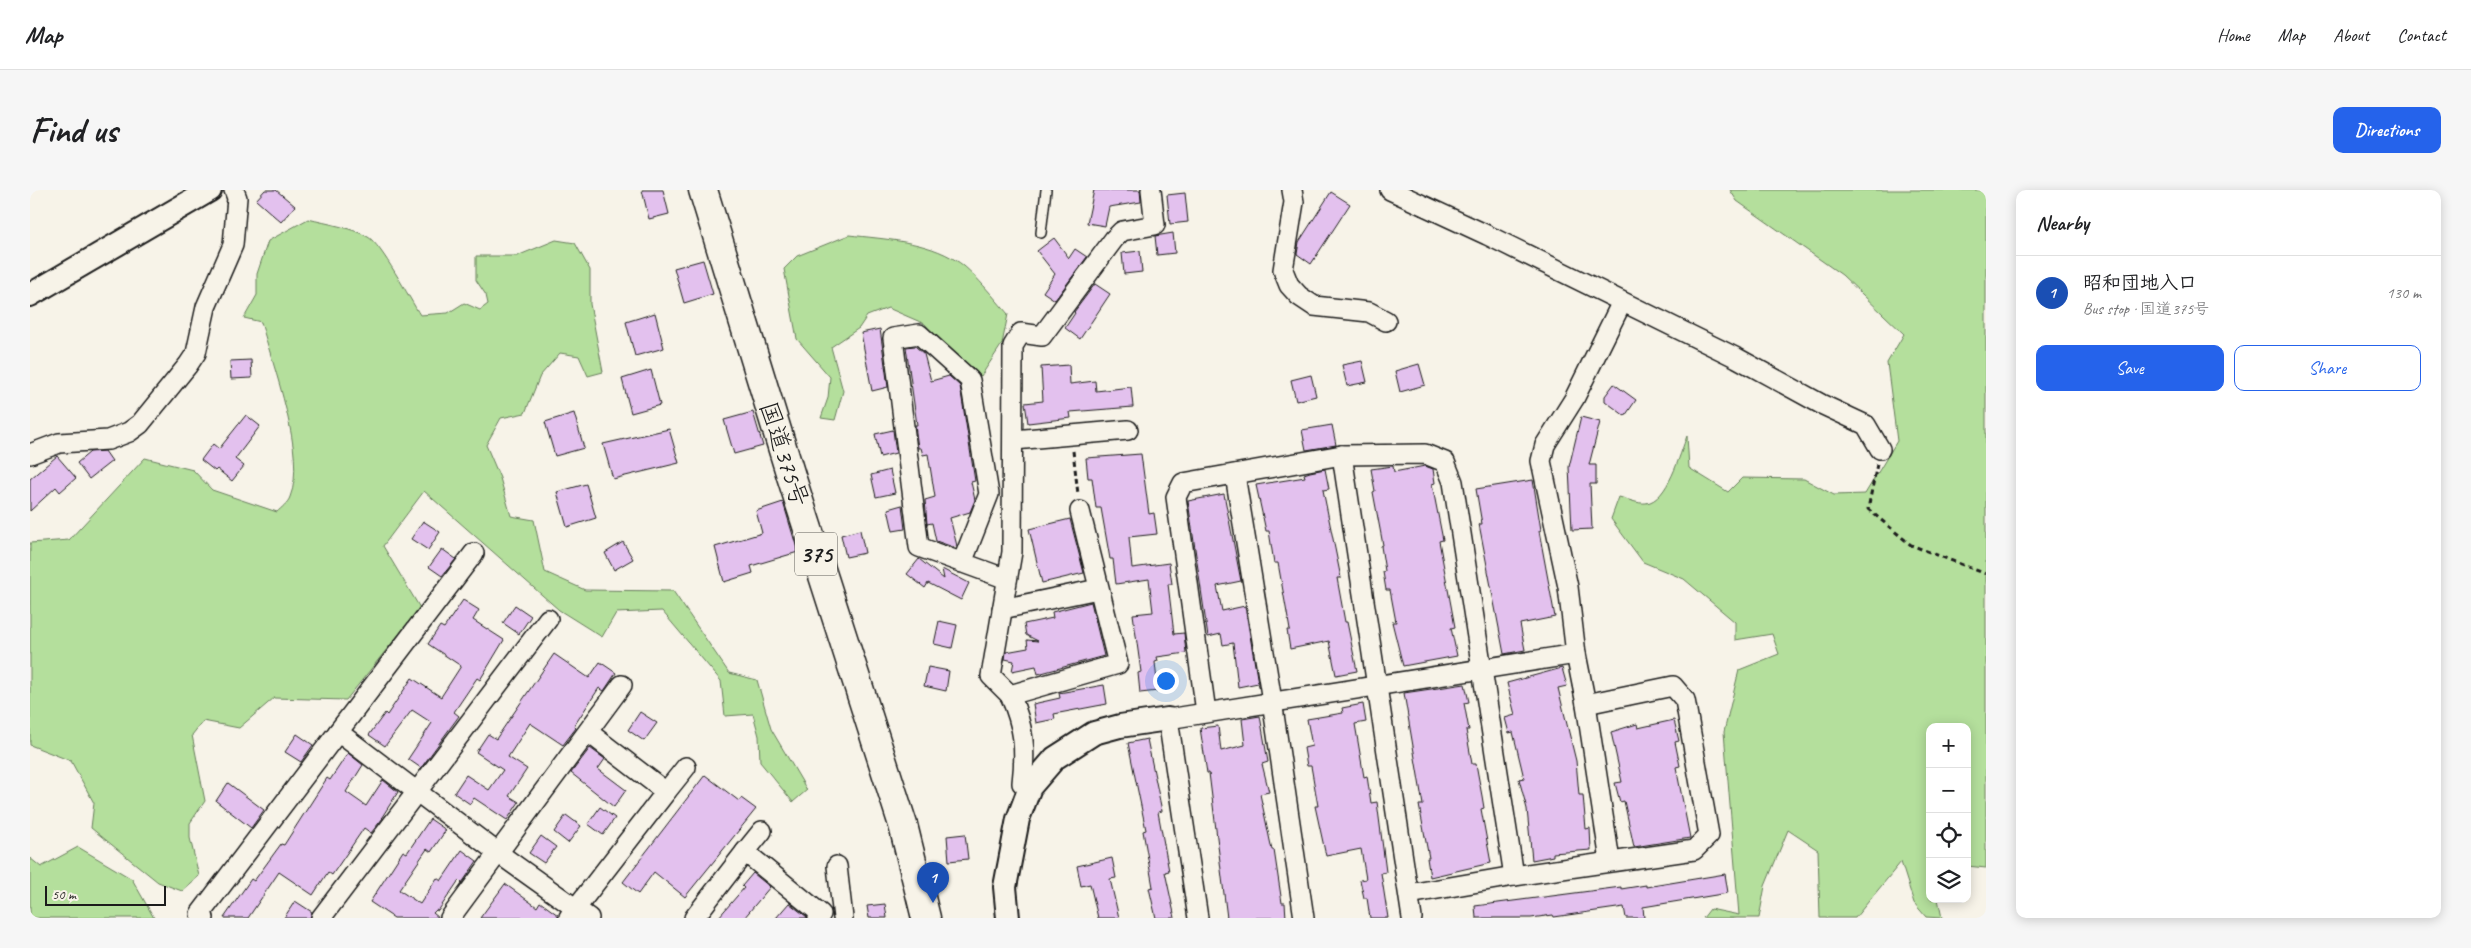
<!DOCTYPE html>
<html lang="en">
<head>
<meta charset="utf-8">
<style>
  :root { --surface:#fff; --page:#f6f6f6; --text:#202124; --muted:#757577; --line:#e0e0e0; --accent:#2563eb }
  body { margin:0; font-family:Caveat,"Klee One",sans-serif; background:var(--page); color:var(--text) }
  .controls { position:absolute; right:15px; bottom:15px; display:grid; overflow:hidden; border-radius:10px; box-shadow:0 2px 12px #0003 }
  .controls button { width:45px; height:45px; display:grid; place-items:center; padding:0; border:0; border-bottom:1px solid var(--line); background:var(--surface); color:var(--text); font:25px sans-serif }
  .scale { position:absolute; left:15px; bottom:12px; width:121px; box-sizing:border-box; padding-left:5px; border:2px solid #1c1c1c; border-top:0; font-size:14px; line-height:18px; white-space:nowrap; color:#1c1c1c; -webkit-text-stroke:4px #f7f3e8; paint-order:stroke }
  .you { position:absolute; left:1135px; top:490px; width:18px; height:18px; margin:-12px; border:4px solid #fff; border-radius:50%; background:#1a73e8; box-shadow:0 0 0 8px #1a73e833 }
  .badge { display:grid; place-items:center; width:32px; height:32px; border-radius:50%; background:var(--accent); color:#fff; font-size:16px; font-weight:700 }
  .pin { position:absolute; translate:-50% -41px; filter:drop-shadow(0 1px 2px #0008) }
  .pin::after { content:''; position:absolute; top:26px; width:18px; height:15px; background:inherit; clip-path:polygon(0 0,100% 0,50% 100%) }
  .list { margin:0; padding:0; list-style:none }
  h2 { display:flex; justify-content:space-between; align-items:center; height:65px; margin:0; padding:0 20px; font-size:21px }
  h2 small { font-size:16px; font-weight:400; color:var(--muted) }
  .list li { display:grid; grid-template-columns:32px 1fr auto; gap:15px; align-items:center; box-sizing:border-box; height:75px; padding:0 20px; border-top:1px solid var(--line) }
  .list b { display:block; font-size:19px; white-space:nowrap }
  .list p { margin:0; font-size:16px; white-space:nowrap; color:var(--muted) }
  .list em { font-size:16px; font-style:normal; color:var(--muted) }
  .actions { display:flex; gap:10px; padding:15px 20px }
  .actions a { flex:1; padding:11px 0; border:1px solid var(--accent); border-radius:10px; text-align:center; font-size:18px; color:var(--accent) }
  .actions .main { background:var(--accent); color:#fff }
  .icon { flex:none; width:28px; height:28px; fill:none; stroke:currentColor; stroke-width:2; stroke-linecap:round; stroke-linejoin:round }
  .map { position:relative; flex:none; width:1956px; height:728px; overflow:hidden; border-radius:10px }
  header { display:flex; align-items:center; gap:30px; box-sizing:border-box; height:70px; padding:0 25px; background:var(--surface); border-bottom:1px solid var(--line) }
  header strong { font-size:24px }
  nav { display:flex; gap:28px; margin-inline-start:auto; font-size:18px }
  .intro { display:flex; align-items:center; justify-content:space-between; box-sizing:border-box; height:120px; padding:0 30px }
  h1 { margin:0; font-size:35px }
  .button { padding:12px 22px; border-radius:10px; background:var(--accent); color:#fff; font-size:18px; font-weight:700 }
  main { display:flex; gap:30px; padding:0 30px }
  aside { flex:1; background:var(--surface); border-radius:10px; box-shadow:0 2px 12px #0003 }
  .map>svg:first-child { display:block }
</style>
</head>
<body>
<header>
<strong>Map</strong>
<nav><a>Home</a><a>Map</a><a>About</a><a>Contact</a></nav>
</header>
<div class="intro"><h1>Find us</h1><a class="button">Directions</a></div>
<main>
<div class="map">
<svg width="1956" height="728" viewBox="0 0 1956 728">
  <rect width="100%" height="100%" fill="#f7f3e8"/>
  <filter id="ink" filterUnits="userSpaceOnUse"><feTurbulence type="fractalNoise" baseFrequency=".02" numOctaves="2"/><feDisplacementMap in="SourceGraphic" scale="10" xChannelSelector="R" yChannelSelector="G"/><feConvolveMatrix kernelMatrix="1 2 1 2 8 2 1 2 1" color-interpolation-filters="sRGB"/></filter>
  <g filter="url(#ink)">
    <g fill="#b4df9c" stroke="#687e5c">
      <path d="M1700 0H1956V678L1937 676V537H1900V709H1908L1912 728 1896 727 1884 713 1871 672 1825 728H1790L1788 660 1758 640 1735 696 1729 728H1673L1680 719 1709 725 1694 542 1709 480 1749 464 1742 444 1705 450V432L1654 389 1613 372 1581 329 1589 307C1597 309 1608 314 1616 313 1638 311 1650 263 1657 246L1659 278 1698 302 1712 288 1774 289 1804 305 1835 304 1867 251 1857 173 1874 144 1812 85 1707 11Z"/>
      <path d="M278 29C298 34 320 37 338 47 351 54 380 109 390 125L418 123 434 113 450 120 458 114 456 105 446 90V66H487L526 50 545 53 560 80V114L573 182 558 186 549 166 530 163 510 186 495 223 471 228 456 255 470 288 481 326 504 330 515 382 555 400 643 401 699 483 727 490 741 539 777 600 763 612 730 572 729 546 723 524 695 526 691 491 632 421 586 423 572 447 529 420 394 301 353 356 390 418 316 510 244 508 209 538 173 531 162 545 175 611 160 633V648L169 686 152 701 128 692 61 638 64 613 41 571 0 555V353L39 350 115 268 163 280 182 300 247 322C251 318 258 313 260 307 277 266 243 176 231 132L214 128 227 105V84L238 51Z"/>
      <path d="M819 45C853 49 897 51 927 71 941 79 966 110 978 124L972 154 951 186 907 149 895 134 858 118 837 126 829 138 801 157 813 201 805 230 791 228 798 208 800 187 767 149 754 79 767 66Z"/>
      <polygon points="48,657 102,689 124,728 0,728 0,668 11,677"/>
    </g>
    <g fill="#e3c1ee" stroke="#1c1c1c">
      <polygon points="235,0 246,0 265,16 251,32 226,10"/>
      <polygon points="612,0 633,0 639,24 619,29"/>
      <polygon points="1064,0 1110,0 1111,12 1079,17 1075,36 1057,33"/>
      <polygon points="1301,2 1320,14 1281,74 1267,64 1269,52"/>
      <polygon points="1155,3 1158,32 1140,34 1137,5"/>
      <polygon points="1143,43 1145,63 1127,65 1125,46"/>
      <polygon points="1024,48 1039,68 1045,59 1057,67 1025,110 1013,102 1025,84 1007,61"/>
      <polygon points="1110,61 1112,82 1094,84 1092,63"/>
      <polygon points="673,70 683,104 654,113 644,78"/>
      <polygon points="1065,94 1080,104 1050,149 1035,138 1045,123 1044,122"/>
      <polygon points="625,123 634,158 605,166 596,132"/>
      <polygon points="850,139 858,197 842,201 831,143"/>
      <polygon points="885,156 894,164 901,191 919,186 930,196 945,291 941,292 945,310 940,322 920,328 927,356 923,357 906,351 902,333 897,334 895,310 905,307 898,264 893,265 891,258 888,258 885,235 887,235 876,157"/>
      <polygon points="221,170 222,188 201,189 200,171"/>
      <polygon points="1332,171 1337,192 1317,196 1312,175"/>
      <polygon points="1389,174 1395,195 1370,202 1365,181"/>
      <polygon points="1039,175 1040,194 1065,191 1066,201 1101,197 1103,217 1040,222 1041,228 998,233 995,213 1013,211 1011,177"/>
      <polygon points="621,180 630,215 601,223 592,189"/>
      <polygon points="1281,185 1286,206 1266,211 1261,190"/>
      <polygon points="1584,194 1606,210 1595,226 1575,211 1575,206"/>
      <polygon points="723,222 733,256 704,264 694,230"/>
      <polygon points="544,223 554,258 525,266 515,232"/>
      <polygon points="216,225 230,236 205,269 214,276 202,291 187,279 185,281 171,270 183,254 189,259"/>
      <polygon points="1551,227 1570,232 1559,275 1566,275 1566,294 1560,294 1562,339 1542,340 1539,277"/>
      <polygon points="1302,235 1306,255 1276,260 1272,240"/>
      <polygon points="639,239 649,273 583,289 573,254"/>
      <polygon points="863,240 866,263 850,267 845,244"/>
      <polygon points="75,261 82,271 59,289 47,273 60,262"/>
      <polygon points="1111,264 1119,324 1124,323 1127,344 1099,347 1102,378 1139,373 1142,394 1138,394 1144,444 1154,443 1156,463 1127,467 1128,471 1125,472 1128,501 1110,503 1108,483 1111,482 1103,424 1123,422 1119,389 1086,394 1083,369 1080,369 1071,318 1066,318 1062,288 1058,288 1056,268"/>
      <polygon points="27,266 46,288 30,302 26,297 0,321 0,289"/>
      <polygon points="1363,276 1364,282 1395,276 1403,279 1405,293 1402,294 1413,350 1409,351 1425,437 1421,438 1427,466 1373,476 1362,432 1366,432 1360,400 1356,400 1353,382 1355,381 1351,356 1353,355 1343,302 1345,301 1341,279"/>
      <polygon points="1295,279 1299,299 1293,300 1311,388 1307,388 1315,432 1317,432 1327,481 1306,485 1299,451 1260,459 1257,440 1260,440 1248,373 1244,373 1239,341 1236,341 1226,295 1275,287 1274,284 1280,282"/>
      <polygon points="860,280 865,303 846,307 841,285"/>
      <polygon points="1503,290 1511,340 1509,341 1525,427 1490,434 1495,460 1474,464 1449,334 1452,334 1446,299"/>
      <polygon points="556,294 566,328 537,337 527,302"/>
      <polygon points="1194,304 1211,391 1187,396 1192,421 1215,416 1228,493 1208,497 1203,453 1193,455 1191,444 1178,447 1158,311"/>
      <polygon points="753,312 768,362 721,376 723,383 694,392 685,357 732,343 726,321"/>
      <polygon points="872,315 875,339 863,341 858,319"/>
      <polygon points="1040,329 1054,383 1012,393 999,339"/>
      <polygon points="393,331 410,342 398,360 381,349"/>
      <polygon points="830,340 835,363 816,367 811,345"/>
      <polygon points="593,352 603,369 584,380 575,363"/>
      <polygon points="412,359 426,369 412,386 399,377"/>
      <polygon points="889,369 914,389 912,379 939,393 931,410 898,393 895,398 877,384"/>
      <polygon points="433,410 449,420 443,430 474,450 450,490 447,488 424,522 429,526 391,578 378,569 402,533 382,520 355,556 339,545 355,523 357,525 382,488 411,507 431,476 398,454 410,436 414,438"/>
      <polygon points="1061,412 1074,466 1008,484 1006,476 982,481 984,471 975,469 976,462 998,458 997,450 1008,451 996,445 994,434 1023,428 1022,422"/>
      <polygon points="485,415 501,426 489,444 473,433"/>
      <polygon points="909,431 927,435 922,458 904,454"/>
      <polygon points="524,464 559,488 570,472 586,483 574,501 569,498 544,536 546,538 533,555 500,533 478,567 497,579 479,606 489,612 477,630 444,608 440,614 424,603 436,585 459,600 473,580 446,562 458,544 466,549"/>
      <polygon points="898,477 919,481 916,501 894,496"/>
      <polygon points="1532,478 1537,496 1528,498 1546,571 1549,605 1553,605 1556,639 1560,638 1561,660 1523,663 1523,666 1502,670 1497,619 1489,589 1494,588 1483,542 1479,543 1475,528 1485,525 1477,493"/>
      <polygon points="1435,494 1439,512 1434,513 1439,540 1436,540 1442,574 1446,574 1452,606 1454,618 1451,619 1461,673 1400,687 1397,668 1399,668 1389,615 1393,615 1374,503"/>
      <polygon points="1074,495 1077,514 1024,524 1025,529 1006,533 1003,514 1030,508 1029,503"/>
      <polygon points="1333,514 1336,532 1325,534 1334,587 1337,586 1341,613 1347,612 1356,682 1351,683 1358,728 1340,728 1337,708 1334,708 1330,690 1336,689 1331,659 1296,666 1285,616 1288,616 1281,576 1277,576 1274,558 1282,556 1277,529 1313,523 1312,518"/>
      <polygon points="610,522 627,533 614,551 598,540"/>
      <polygon points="1230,526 1238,572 1232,574 1239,602 1230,604 1242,660 1244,660 1252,713 1255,713 1256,728 1197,728 1179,583 1177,583 1170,538 1188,536 1191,561 1215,555 1212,529"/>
      <polygon points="1644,530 1649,551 1645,552 1650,576 1646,577 1660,648 1604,657 1594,611 1590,612 1585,593 1592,592 1581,542 1607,534 1608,538"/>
      <polygon points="267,544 283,555 271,572 255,562"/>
      <polygon points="1117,549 1132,621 1128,622 1139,681 1135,682 1145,728 1126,728 1119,698 1123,697 1113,641 1116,640 1098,553"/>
      <polygon points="560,558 575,569 568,579 596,600 584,617 541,583"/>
      <polygon points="318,563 333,575 316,602 336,616 353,590 368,602 352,627 353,628 341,643 334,638 302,685 298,682 283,705 249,682 218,728 194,728 221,689 224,691 251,654 254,655 297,588 300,590"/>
      <polygon points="675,585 709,611 711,608 726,619 655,707 624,682 608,704 593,692"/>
      <polygon points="198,593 234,620 221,638 186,611"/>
      <polygon points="570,617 585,628 573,645 558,634"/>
      <polygon points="536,625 551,636 538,653 524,642"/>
      <polygon points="400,629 416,640 401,662 397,659 369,700 390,714 407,688 411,691 432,660 447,671 432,693 429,690 408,721 406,720 403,723 409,728 364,728 340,712 373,661 377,663"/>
      <polygon points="935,644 938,669 919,671 917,646"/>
      <polygon points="511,646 526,657 514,673 499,663"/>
      <polygon points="1082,668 1086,688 1080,689 1089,728 1068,728 1060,694 1051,696 1047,676"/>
      <polygon points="723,683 740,697 714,728 688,728 714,698 712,696"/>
      <polygon points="1695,684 1698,703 1613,717 1614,728 1596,728 1594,717 1524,727 1523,725 1501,728 1446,728 1445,716 1591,697 1591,699 1616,695 1616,697"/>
      <polygon points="475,694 507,717 510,712 528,725 528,728 450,728"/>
      <polygon points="265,711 282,722 280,728 254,728"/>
      <polygon points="759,713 777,727 777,728 746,728"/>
      <polygon points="855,714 857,728 839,728 837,716"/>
    </g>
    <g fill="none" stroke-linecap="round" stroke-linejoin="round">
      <defs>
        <polyline id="service" points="1011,43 1016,0"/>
        <g id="minor">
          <polyline points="1262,0 1264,12 1253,80 1259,95 1269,106 1284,116 1339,122 1356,131"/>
          <polyline points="1360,0 1457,45 1707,168 1791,214 1836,235 1850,259"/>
          <polyline points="984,250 1098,240"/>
          <polyline points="0,264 29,253 78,250 99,242 110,234 158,175 166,163 176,117 203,55 207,8 204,0"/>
          <polyline points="1312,265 1382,728"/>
          <polyline points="1205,285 1242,511 1274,728"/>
          <polyline points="1050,321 1088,474 980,505 961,486 982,362 983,156 991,143 1012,146 1084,49 1092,41 1125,35 1121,0"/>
          <polyline points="932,373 959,304 940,190 889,144 863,148 889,357 977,389"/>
          <polyline points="972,419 1068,399"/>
          <path d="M980 505C994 537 996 558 992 593L1000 597"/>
          <polyline points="1176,522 1146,307 1153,293 1312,265 1395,264 1415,272 1423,292 1484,686"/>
          <polyline points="308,542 444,363"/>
          <polyline points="636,602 656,577"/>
          <polyline points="715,662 732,641"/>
          <polyline points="1580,671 1556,514 1546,464 1538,397 1511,271 1515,255 1544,209 1592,112"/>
          <polyline points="807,676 813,728"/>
          <polyline points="1379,704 1484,686 1664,660 1679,645 1655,510 1643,496 1556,514"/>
          <polyline points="539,727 636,602 558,542"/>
          <polyline points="174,728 170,724 308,542 468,663 559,728"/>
          <polyline points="291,728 518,429"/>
          <polyline points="420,728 592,495"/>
          <polyline points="664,728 715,662 791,724 788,728"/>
          <polyline points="1168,728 1138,529 1546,464"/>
        </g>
        <g id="tertiary">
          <polyline points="0,105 180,0"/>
          <polyline points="978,728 975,697 988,629 1000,597 1025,568 1064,543 1090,536 1138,529"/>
        </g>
        <polyline id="trunk" points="673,0 761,286 873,635 896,728"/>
      </defs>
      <use href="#service" stroke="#1c1c1c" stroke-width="12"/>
      <use href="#minor" stroke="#1c1c1c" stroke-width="22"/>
      <use href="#tertiary" stroke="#1c1c1c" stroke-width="26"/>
      <use href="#trunk" stroke="#1c1c1c" stroke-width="31"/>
      <g stroke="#1c1c1c" stroke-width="3" stroke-dasharray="5 4" stroke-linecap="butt">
        <polyline points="1043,261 1048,304"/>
        <polyline points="1847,274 1838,319 1881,355 1956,384"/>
      </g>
      <use href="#service" stroke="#f7f3e8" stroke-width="9"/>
      <use href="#minor" stroke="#f7f3e8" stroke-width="19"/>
      <use href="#tertiary" stroke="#f7f3e8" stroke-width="22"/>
      <use href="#trunk" stroke="#f7f3e8" stroke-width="28"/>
    </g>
  </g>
  <g text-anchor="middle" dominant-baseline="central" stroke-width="4" stroke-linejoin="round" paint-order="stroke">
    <rect fill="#f7f3e8" stroke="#5e5c59" stroke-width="1" x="765" y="342.5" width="42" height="43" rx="4"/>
    <g font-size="24" font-weight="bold" fill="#1c1c1c">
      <text x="786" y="364">375</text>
    </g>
    <g font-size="25" fill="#1c1c1c" stroke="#f7f3e8">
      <text transform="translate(754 264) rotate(72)">国道375号</text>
    </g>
  </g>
</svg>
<div class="controls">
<button>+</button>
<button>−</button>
<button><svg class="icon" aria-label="locate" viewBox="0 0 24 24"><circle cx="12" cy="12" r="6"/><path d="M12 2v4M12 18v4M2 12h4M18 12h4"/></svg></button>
<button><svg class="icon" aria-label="layers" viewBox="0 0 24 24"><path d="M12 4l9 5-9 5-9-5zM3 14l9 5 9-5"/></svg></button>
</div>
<div class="scale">50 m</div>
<div class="you"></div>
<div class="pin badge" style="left:903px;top:713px;background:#1a4fb4">1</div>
</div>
<aside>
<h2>Nearby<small></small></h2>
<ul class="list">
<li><span class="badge" style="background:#1a4fb4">1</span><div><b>昭和団地入口</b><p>Bus stop · 国道375号</p></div><em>130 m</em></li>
</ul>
<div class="actions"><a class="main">Save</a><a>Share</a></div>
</aside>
</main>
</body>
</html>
